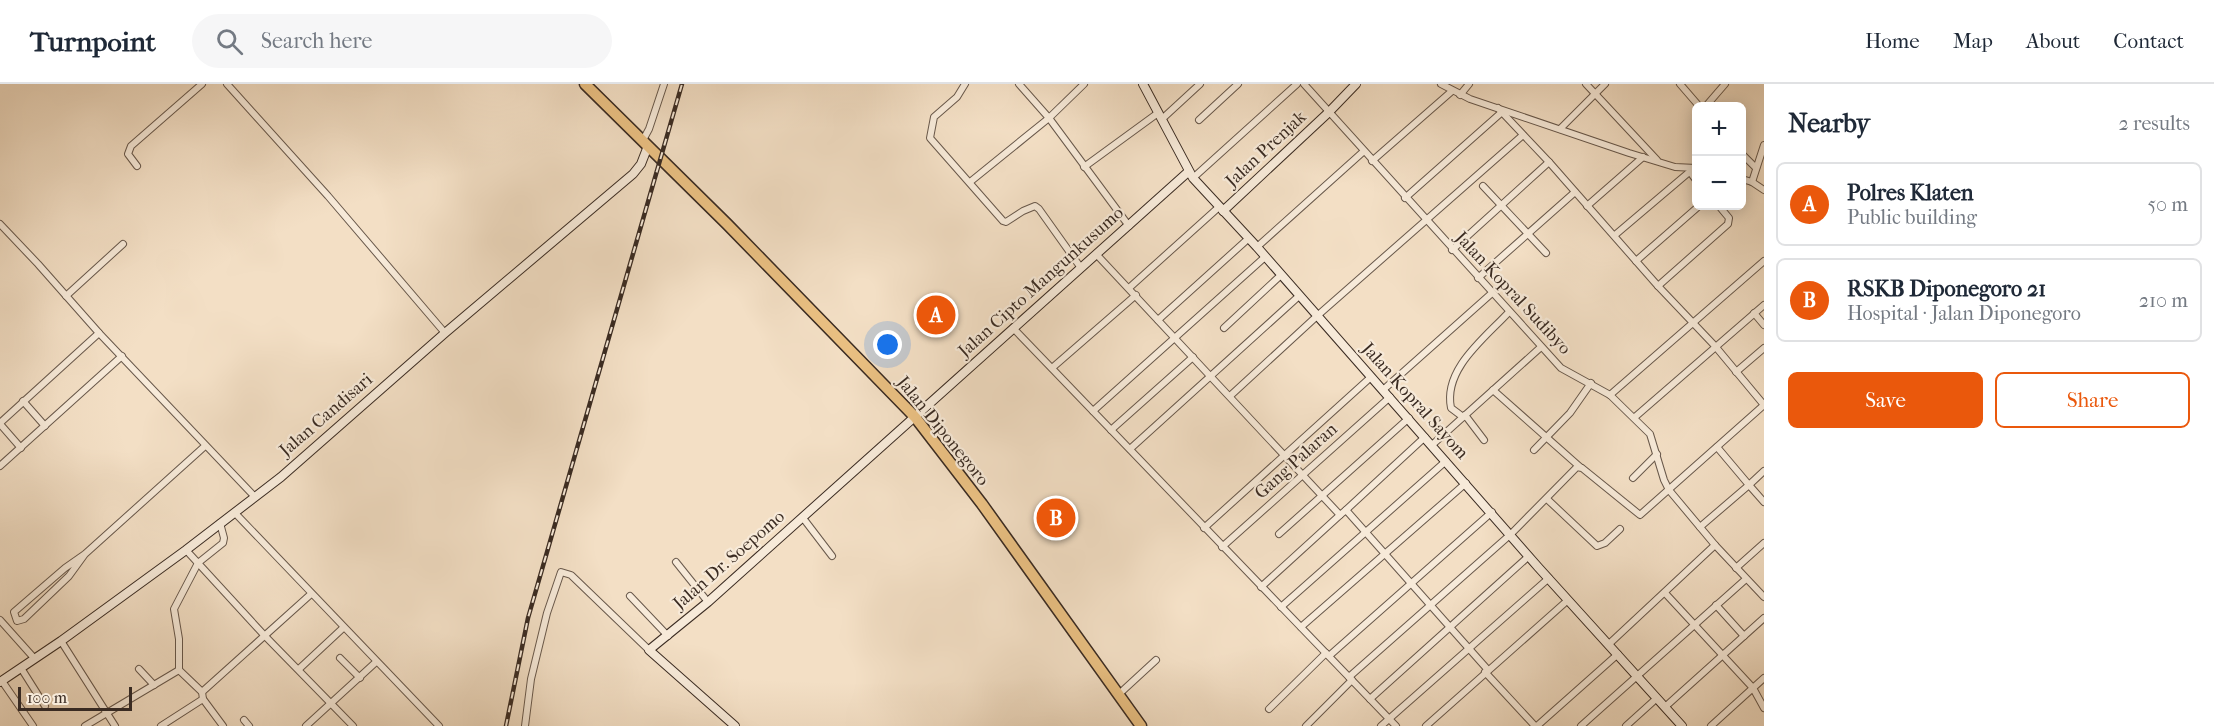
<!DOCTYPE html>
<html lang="en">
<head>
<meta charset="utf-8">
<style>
  :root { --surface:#fff; --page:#f6f6f7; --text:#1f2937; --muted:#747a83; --line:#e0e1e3; --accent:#ea580c }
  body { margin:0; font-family:"IM FELL French Canon",serif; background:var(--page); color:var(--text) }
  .controls { position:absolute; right:18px; top:18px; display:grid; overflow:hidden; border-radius:9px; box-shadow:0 3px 15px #0003 }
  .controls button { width:54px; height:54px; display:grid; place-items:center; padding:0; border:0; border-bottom:2px solid var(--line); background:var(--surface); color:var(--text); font:30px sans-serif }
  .scale { position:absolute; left:18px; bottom:15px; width:114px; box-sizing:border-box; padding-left:6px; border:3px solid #3a2b22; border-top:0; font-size:16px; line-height:21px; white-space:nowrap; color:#3a2b22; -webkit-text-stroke:4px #f7ead9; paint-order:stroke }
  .you { position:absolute; left:888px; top:261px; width:21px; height:21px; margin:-15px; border:4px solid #fff; border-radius:50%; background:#1a73e8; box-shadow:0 0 0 9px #1a73e833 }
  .badge { display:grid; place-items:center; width:39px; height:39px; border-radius:50%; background:var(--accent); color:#fff; font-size:20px; font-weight:700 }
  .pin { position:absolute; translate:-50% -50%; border:3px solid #fff; box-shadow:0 2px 6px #0006 }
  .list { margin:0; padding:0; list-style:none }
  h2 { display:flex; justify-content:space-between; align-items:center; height:78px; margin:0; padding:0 24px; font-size:26px }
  h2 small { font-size:20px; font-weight:400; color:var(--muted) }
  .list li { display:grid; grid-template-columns:39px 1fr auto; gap:18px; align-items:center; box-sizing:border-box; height:84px; margin:0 12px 12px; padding:0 12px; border:2px solid var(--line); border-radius:9px }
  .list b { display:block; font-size:22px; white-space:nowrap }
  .list p { margin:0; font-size:20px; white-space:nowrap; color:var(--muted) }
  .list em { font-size:20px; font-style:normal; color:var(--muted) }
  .actions { display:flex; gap:12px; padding:18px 24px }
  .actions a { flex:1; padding:14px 0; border:2px solid var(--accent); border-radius:9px; text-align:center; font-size:21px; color:var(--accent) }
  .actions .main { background:var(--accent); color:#fff }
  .icon { flex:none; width:33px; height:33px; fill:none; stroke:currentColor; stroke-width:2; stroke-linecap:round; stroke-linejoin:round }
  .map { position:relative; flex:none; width:1764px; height:642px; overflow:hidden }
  header { display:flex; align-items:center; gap:36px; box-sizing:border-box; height:84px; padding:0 30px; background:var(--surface); border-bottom:2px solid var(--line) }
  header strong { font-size:28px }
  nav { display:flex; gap:33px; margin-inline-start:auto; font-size:21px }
  .search { width:420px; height:54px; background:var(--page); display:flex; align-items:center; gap:15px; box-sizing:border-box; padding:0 21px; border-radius:33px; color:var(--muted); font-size:22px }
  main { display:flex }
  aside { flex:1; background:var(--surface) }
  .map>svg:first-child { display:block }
</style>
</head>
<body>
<header>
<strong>Turnpoint</strong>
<div class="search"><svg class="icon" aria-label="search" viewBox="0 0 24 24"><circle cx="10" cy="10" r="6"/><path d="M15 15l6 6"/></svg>Search here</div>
<nav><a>Home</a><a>Map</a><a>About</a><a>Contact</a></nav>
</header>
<main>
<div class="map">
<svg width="1764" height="642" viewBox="0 0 1764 642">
  <rect width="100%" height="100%" fill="#f3dfc5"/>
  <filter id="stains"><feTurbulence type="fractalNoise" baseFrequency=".00333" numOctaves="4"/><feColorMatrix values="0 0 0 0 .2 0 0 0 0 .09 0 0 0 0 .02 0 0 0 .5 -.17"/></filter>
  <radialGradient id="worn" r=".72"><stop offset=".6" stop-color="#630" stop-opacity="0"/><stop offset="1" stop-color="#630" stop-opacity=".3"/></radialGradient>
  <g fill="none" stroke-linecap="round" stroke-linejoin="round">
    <defs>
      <g id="street">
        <polyline points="227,0 328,112 445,249"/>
        <polyline points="965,0 957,13 934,33 930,54 1003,137 1006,138 1023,127 1035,122 1039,125 1081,184"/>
        <polyline points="1019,0 1049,34 1129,142"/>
        <polyline points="1304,0 1561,284 1610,311 1650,350 1664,396 1669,406 1715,461 1764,513"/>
        <polyline points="1441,0 1470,15 1629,69 1675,83 1696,84"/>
        <polyline points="1586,0 1657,76"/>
        <polyline points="1680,0 1699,22"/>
        <polyline points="1460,11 1469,0"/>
        <polyline points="1706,22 1725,0"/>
        <polyline points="1498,24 1549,78 1658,202 1715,262 1764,321"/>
        <polyline points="1162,35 1200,0"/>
        <polyline points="1199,36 1238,0"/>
        <polyline points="1560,45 1605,0"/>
        <polyline points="643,56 649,45 664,0"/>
        <polyline points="1742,70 1756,84"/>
        <polyline points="1372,77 1452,7"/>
        <polyline points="137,82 128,70 131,62 202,0"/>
        <polyline points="1084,83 1158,29"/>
        <polyline points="1690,88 1696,96"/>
        <polyline points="1193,94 1297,0"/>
        <polyline points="1742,95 1752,98 1764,106"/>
        <polyline points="970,98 1049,34 1084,0"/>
        <polyline points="1752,98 1764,61"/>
        <polyline points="1483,102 1546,169"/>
        <polyline points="1405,114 1502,28"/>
        <polyline points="1587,122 1643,73"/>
        <polyline points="0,140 38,180 99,249 255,413"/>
        <polyline points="1615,151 1694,84"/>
        <polyline points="1257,163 1364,67"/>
        <polyline points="1452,166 1549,78"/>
        <polyline points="1097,171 1340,431 1346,426 1488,586"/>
        <polyline points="1636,177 1699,122"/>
        <polyline points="1478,194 1575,108"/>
        <polyline points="1658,202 1728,140 1729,134 1719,122"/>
        <polyline points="1129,204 1219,123"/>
        <polyline points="66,212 123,160"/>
        <polyline points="1754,229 1764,241"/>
        <polyline points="1158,236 1249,154"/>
        <polyline points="1013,244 1396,642"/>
        <polyline points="1224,244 1281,191"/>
        <polyline points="1052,284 1136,211"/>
        <polyline points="1736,288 1764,264"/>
        <polyline points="1383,306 1492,209"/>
        <polyline points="1493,306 1580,383"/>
        <polyline points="1610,311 1764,177"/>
        <polyline points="1230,312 1317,232 1523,51"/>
        <polyline points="23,317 45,342"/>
        <polyline points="1093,327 1265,173"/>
        <polyline points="1465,331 1484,356"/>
        <path d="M1463 333 1451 324C1443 285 1485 254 1509 228"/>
        <polyline points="1635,333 1764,221"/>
        <polyline points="0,339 99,249"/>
        <polyline points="0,340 21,364"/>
        <polyline points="1111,346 1193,273"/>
        <polyline points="1432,361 1541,263"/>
        <polyline points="1717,363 1749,401 1764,387"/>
        <polyline points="1130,365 1299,212"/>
        <polyline points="1534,366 1570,329 1591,299"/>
        <polyline points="0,382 122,272"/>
        <polyline points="1633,394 1657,370"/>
        <polyline points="1547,415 1597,462 1605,459 1620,445"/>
        <polyline points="1346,426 1425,353"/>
        <polyline points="235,429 439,642"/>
        <polyline points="803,434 832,472"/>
        <polyline points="220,439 224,454 223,459 198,479 174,525 179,555 179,586 202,608 203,615 223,642"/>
        <polyline points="1700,443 1749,401 1764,418"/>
        <polyline points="1204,444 1371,293"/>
        <polyline points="1279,450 1409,334"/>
        <polyline points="1222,463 1390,313"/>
        <polyline points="186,466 264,551 353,642"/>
        <polyline points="85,470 69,492 24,535 17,537 14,528 65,484 85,470 205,362"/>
        <polyline points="676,478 708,518"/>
        <polyline points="1736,484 1764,459"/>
        <polyline points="1261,503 1340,431"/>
        <polyline points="1665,509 1753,604 1764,624"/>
        <polyline points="630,512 668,552"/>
        <polyline points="1716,521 1744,552"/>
        <polyline points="1281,523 1446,377"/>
        <polyline points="0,536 34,574"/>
        <polyline points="1301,543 1466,399"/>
        <polyline points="61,557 115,642"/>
        <polyline points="1609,560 1715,461"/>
        <polyline points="1329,572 1492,428"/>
        <polyline points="340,574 360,594"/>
        <polyline points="21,584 45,622"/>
        <polyline points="139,585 154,601"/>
        <polyline points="299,585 343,544"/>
        <polyline points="1485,588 1535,642"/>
        <polyline points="1349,593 1511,450 1577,383 1582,384 1640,431 1764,321"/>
        <polyline points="2,597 33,642"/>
        <polyline points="202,608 311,510"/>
        <polyline points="1118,611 1156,576"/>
        <polyline points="1370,615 1529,472"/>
        <polyline points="1665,623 1764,534"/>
        <polyline points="1269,625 1326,569"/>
        <polyline points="244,636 249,642"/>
        <polyline points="85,642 179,586"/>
        <polyline points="161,642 203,615"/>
        <polyline points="306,642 376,578"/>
        <polyline points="525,642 531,595 547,529 561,488 571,491 649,566"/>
        <polyline points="1306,642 1352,596"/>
        <polyline points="1381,642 1549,494"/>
        <polyline points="1426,642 1568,516"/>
        <polyline points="1537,642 1618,570"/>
        <polyline points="1581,642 1746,495"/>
        <polyline points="1626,642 1657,614"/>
        <polyline points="1711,642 1764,594"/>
      </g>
      <g id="secondary">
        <polyline points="1143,0 1193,94 1257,163 1538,483 1682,642"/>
        <polyline points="1223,127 1329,28 1356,0"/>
        <polyline points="0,598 61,557 186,466 281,393 445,249 633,90 641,80 648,62"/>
        <polyline points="735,642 649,566 708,518 1188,88"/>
      </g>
      <polyline id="highway" points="585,0 727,140 915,333 982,420 1141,642"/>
    </defs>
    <use href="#street" stroke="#68584b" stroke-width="8"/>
    <use href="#secondary" stroke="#3a2b22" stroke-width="10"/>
    <use href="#highway" stroke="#3a2b22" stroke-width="13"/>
    <use href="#street" stroke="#f7ead9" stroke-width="6"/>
    <use href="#secondary" stroke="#f7ead9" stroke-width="8"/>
    <use href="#highway" stroke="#eac082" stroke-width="10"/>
    <defs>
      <polyline id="rail" points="506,642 528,534 682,0"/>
    </defs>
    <use href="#rail" stroke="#3a2b22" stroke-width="4.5"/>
    <use href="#rail" stroke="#f7ead9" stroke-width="2" stroke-dasharray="7" stroke-linecap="butt"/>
  </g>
  <g text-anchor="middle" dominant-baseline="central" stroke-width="4.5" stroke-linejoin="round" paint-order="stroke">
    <g font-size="18" fill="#3a2b22" stroke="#f7ead9">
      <text transform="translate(1266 65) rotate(-43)">Jalan Prenjak</text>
      <text transform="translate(1041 198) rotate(-42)">Jalan Cipto Mangunkusumo</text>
      <text transform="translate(1513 209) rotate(47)">Jalan Kopral Sudibyo</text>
      <text transform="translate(1415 317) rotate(48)">Jalan Kopral Sayom</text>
      <text transform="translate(326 331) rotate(-41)">Jalan Candisari</text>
      <text transform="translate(943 347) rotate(51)">Jalan Diponegoro</text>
      <text transform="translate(1296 377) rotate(-42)">Gang Palaran</text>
      <text transform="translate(729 476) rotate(-41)">Jalan Dr. Soepomo</text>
    </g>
  </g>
  <rect width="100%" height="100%" filter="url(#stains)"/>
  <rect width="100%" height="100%" fill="url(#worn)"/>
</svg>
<div class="controls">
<button>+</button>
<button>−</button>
</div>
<div class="scale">100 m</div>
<div class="you"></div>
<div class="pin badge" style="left:936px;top:231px">A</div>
<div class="pin badge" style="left:1056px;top:434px">B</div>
</div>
<aside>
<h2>Nearby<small>2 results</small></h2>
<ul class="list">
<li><span class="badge">A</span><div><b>Polres Klaten</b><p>Public building</p></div><em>50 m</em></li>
<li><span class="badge">B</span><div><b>RSKB Diponegoro 21</b><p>Hospital · Jalan Diponegoro</p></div><em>210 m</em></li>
</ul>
<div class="actions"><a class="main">Save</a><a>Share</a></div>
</aside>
</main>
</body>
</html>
